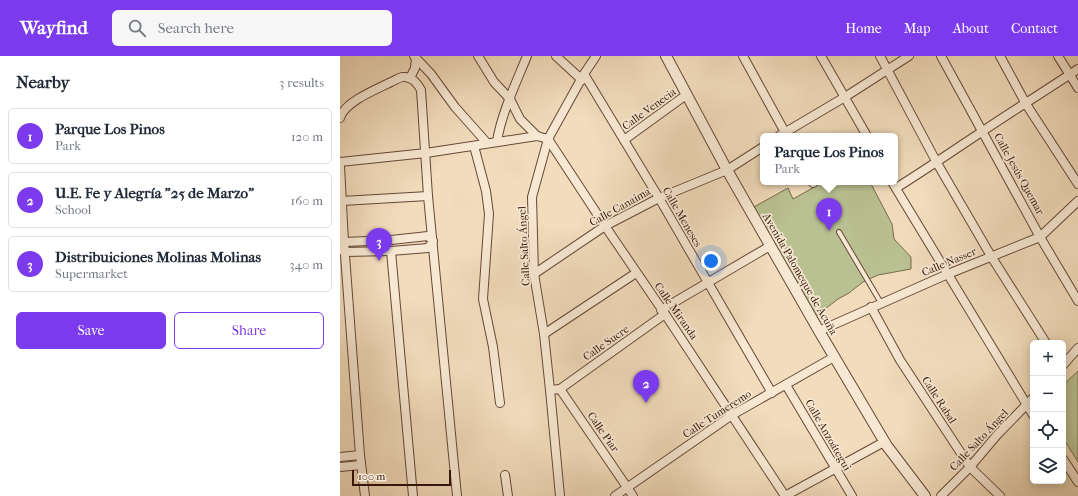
<!DOCTYPE html>
<html lang="en">
<head>
<meta charset="utf-8">
<style>
  :root { --surface:#fff; --page:#f6f6f7; --text:#1f2937; --muted:#747a83; --line:#e0e1e3; --accent:#7c3aed }
  body { margin:0; font-family:"IM FELL French Canon",serif; background:var(--page); color:var(--text) }
  .controls { position:absolute; right:12px; bottom:12px; display:grid; overflow:hidden; border-radius:6px; box-shadow:0 2px 10px #0003 }
  .controls button { width:36px; height:36px; display:grid; place-items:center; padding:0; border:0; border-bottom:1px solid var(--line); background:var(--surface); color:var(--text); font:20px sans-serif }
  .scale { position:absolute; left:12px; bottom:10px; width:99px; box-sizing:border-box; padding-left:4px; border:2px solid #381609; border-top:0; font-size:11px; line-height:14px; white-space:nowrap; color:#381609; -webkit-text-stroke:3px #f7e8d3; paint-order:stroke }
  .you { position:absolute; left:371px; top:205px; width:14px; height:14px; margin:-10px; border:3px solid #fff; border-radius:50%; background:#1a73e8; box-shadow:0 0 0 6px #1a73e833 }
  .badge { display:grid; place-items:center; width:26px; height:26px; border-radius:50%; background:var(--accent); color:#fff; font-size:13px; font-weight:700 }
  .pin { position:absolute; translate:-50% -33px; filter:drop-shadow(0 1px 2px #0008) }
  .pin::after { content:''; position:absolute; top:21px; width:14px; height:12px; background:inherit; clip-path:polygon(0 0,100% 0,50% 100%) }
  .popup { position:absolute; left:420px; top:77px; width:138px; height:52px; box-sizing:border-box; display:grid; place-content:center; border-radius:6px; background:var(--surface); filter:drop-shadow(0 1px 3px #0005); font-size:13px; white-space:nowrap; color:var(--muted) }
  .popup b { font-size:15px; color:var(--text) }
  .popup::after { content:''; position:absolute; left:50%; top:100%; margin-left:-8px; border:8px solid transparent; border-top-color:var(--surface) }
  .list { margin:0; padding:0; list-style:none }
  h2 { display:flex; justify-content:space-between; align-items:center; height:52px; margin:0; padding:0 16px; font-size:17px }
  h2 small { font-size:13px; font-weight:400; color:var(--muted) }
  .list li { display:grid; grid-template-columns:26px 1fr auto; gap:12px; align-items:center; box-sizing:border-box; height:56px; margin:0 8px 8px; padding:0 8px; border:1px solid var(--line); border-radius:6px }
  .list b { display:block; font-size:15px; white-space:nowrap }
  .list p { margin:0; font-size:13px; white-space:nowrap; color:var(--muted) }
  .list em { font-size:13px; font-style:normal; color:var(--muted) }
  .actions { display:flex; gap:8px; padding:12px 16px }
  .actions a { flex:1; padding:9px 0; border:1px solid var(--accent); border-radius:6px; text-align:center; font-size:14px; color:var(--accent) }
  .actions .main { background:var(--accent); color:#fff }
  .icon { flex:none; width:22px; height:22px; fill:none; stroke:currentColor; stroke-width:2; stroke-linecap:round; stroke-linejoin:round }
  .map { position:relative; flex:none; width:738px; height:440px; overflow:hidden }
  header { display:flex; align-items:center; gap:24px; box-sizing:border-box; height:56px; padding:0 20px; background:var(--accent); color:#fff }
  header strong { font-size:19px }
  nav { display:flex; gap:22px; margin-inline-start:auto; font-size:14px }
  .search { width:280px; height:36px; background:var(--page); display:flex; align-items:center; gap:10px; box-sizing:border-box; padding:0 14px; border-radius:6px; color:var(--muted); font-size:15px }
  main { display:flex }
  aside { flex:1; background:var(--surface) }
  .map>svg:first-child { display:block }
</style>
</head>
<body>
<header>
<strong>Wayfind</strong>
<div class="search"><svg class="icon" aria-label="search" viewBox="0 0 24 24"><circle cx="10" cy="10" r="6"/><path d="M15 15l6 6"/></svg>Search here</div>
<nav><a>Home</a><a>Map</a><a>About</a><a>Contact</a></nav>
</header>
<main>
<aside>
<h2>Nearby<small>3 results</small></h2>
<ul class="list">
<li><span class="badge">1</span><div><b>Parque Los Pinos</b><p>Park</p></div><em>120 m</em></li>
<li><span class="badge">2</span><div><b>U.E. Fe y Alegría &quot;25 de Marzo&quot;</b><p>School</p></div><em>160 m</em></li>
<li><span class="badge">3</span><div><b>Distribuiciones Molinas Molinas</b><p>Supermarket</p></div><em>340 m</em></li>
</ul>
<div class="actions"><a class="main">Save</a><a>Share</a></div>
</aside>
<div class="map">
<svg width="738" height="440" viewBox="0 0 738 440">
  <rect width="100%" height="100%" fill="#f2dcbc"/>
  <filter id="stains"><feTurbulence type="fractalNoise" baseFrequency=".005" numOctaves="4"/><feColorMatrix values="0 0 0 0 .2 0 0 0 0 .09 0 0 0 0 .02 0 0 0 .5 -.17"/></filter>
  <radialGradient id="worn" r=".72"><stop offset=".6" stop-color="#630" stop-opacity="0"/><stop offset="1" stop-color="#630" stop-opacity=".3"/></radialGradient>
  <g fill="#b9c091" stroke="#786b4d">
    <polygon points="483,126 530,126 552,168 554,183 571,201 571,213 538,219 523,226 509,237 498,243 476,260 412,152 448,132 453,143"/>
    <polygon points="738,315 738,406 723,382 723,329"/>
  </g>
  <g fill="none" stroke-linecap="round" stroke-linejoin="round">
    <defs>
      <polyline id="service" points="499,176 541,247"/>
      <g id="minor">
        <polyline points="74,0 91,18 115,51 147,87"/>
        <polyline points="138,0 154,26 170,43 180,63 197,80"/>
        <polyline points="216,0 242,24"/>
        <polyline points="403,0 447,80"/>
        <polyline points="481,0 527,80"/>
        <polyline points="540,0 597,107 651,200 706,287"/>
        <polyline points="601,0 700,181 738,245"/>
        <polyline points="660,0 686,48 738,128"/>
        <polyline points="718,0 738,32"/>
        <polyline points="244,18 319,142 432,337"/>
        <polyline points="70,22 75,12 76,2"/>
        <path d="M0 62C4 46 37 33 51 26 54 25 58 22 62 21 72 20 77 27 81 34L88 140 117 440"/>
        <polyline points="439,80 505,41 569,0"/>
        <polyline points="284,84 346,39"/>
        <path d="M157 85C162 56 176 27 187 0"/>
        <polyline points="134,90 146,135 149,158 143,243 153,291 160,347"/>
        <polyline points="0,106 86,97 197,80 208,83 265,170 325,258 445,440"/>
        <polyline points="0,110 4,186 20,399 25,440"/>
        <polyline points="473,126 473,127"/>
        <polyline points="552,126 693,359"/>
        <path d="M556 132C585 114 614 94 643 75 674 54 707 34 738 13"/>
        <polyline points="2,145 88,140"/>
        <polyline points="0,184 4,186 51,184 88,180 93,185 88,192 51,195 5,196 1,194"/>
        <polyline points="51,195 73,440"/>
        <polyline points="194,218 265,170 319,142 387,114 423,91"/>
        <polyline points="531,251 560,304 630,411 660,440"/>
        <polyline points="321,254 430,190"/>
        <polyline points="479,275 608,218 700,181 738,145"/>
        <polyline points="204,278 296,217"/>
        <polyline points="723,309 738,292"/>
        <polyline points="446,329 512,440"/>
        <polyline points="220,333 325,258"/>
        <polyline points="210,334 220,333 293,440"/>
        <polyline points="0,401 20,399"/>
        <polyline points="723,403 738,426"/>
        <polyline points="0,411 21,409"/>
        <polyline points="165,419 168,440"/>
        <polyline points="220,440 210,334 204,278 194,218 192,141 208,83 244,18 256,0"/>
        <polyline points="275,440 392,359 494,301"/>
        <polyline points="445,440 544,386"/>
        <polyline points="601,440 630,411 657,379 693,342"/>
      </g>
      <polyline id="tertiary" points="326,0 387,114 479,275 547,390 585,440"/>
    </defs>
    <use href="#service" stroke="#664836" stroke-width="6"/>
    <use href="#minor" stroke="#664836" stroke-width="10"/>
    <use href="#tertiary" stroke="#664836" stroke-width="12"/>
    <use href="#service" stroke="#f7e8d3" stroke-width="4"/>
    <use href="#minor" stroke="#f7e8d3" stroke-width="8"/>
    <use href="#tertiary" stroke="#f7e8d3" stroke-width="10"/>
  </g>
  <g text-anchor="middle" dominant-baseline="central" stroke-width="3.5" stroke-linejoin="round" paint-order="stroke">
    <g font-size="11" fill="#381609" stroke="#f7e8d3">
      <text transform="translate(309 53) rotate(-36)">Calle Venecia</text>
      <text transform="translate(679 118) rotate(61)">Calle Jesús Quemar</text>
      <text transform="translate(280 151) rotate(-29)">Calle Canaima</text>
      <text transform="translate(342 161) rotate(60)">Calle Meneses</text>
      <text transform="translate(184 190) rotate(-93)">Calle Salto Ángel</text>
      <text transform="translate(609 206) rotate(-23)">Calle Nasser</text>
      <text transform="translate(460 218) rotate(60)">Avenida Palomeque de Acuña</text>
      <text transform="translate(336 255) rotate(55)">Calle Miranda</text>
      <text transform="translate(266 287) rotate(-35)">Calle Sucre</text>
      <text transform="translate(599 344) rotate(57)">Calle Rabal</text>
      <text transform="translate(377 358) rotate(-33)">Calle Tumeremo</text>
      <text transform="translate(263 376) rotate(55)">Calle Piar</text>
      <text transform="translate(488 379) rotate(60)">Calle Anzoátegui</text>
      <text transform="translate(639 384) rotate(-47)">Calle Salto Ángel</text>
    </g>
  </g>
  <rect width="100%" height="100%" filter="url(#stains)"/>
  <rect width="100%" height="100%" fill="url(#worn)"/>
</svg>
<div class="controls">
<button>+</button>
<button>−</button>
<button><svg class="icon" aria-label="locate" viewBox="0 0 24 24"><circle cx="12" cy="12" r="6"/><path d="M12 2v4M12 18v4M2 12h4M18 12h4"/></svg></button>
<button><svg class="icon" aria-label="layers" viewBox="0 0 24 24"><path d="M12 4l9 5-9 5-9-5zM3 14l9 5 9-5"/></svg></button>
</div>
<div class="scale">100 m</div>
<div class="you"></div>
<div class="pin badge" style="left:489px;top:175px">1</div>
<div class="popup"><b>Parque Los Pinos</b>Park</div>
<div class="pin badge" style="left:306px;top:347px">2</div>
<div class="pin badge" style="left:39px;top:205px">3</div>
</div>
</main>
</body>
</html>
